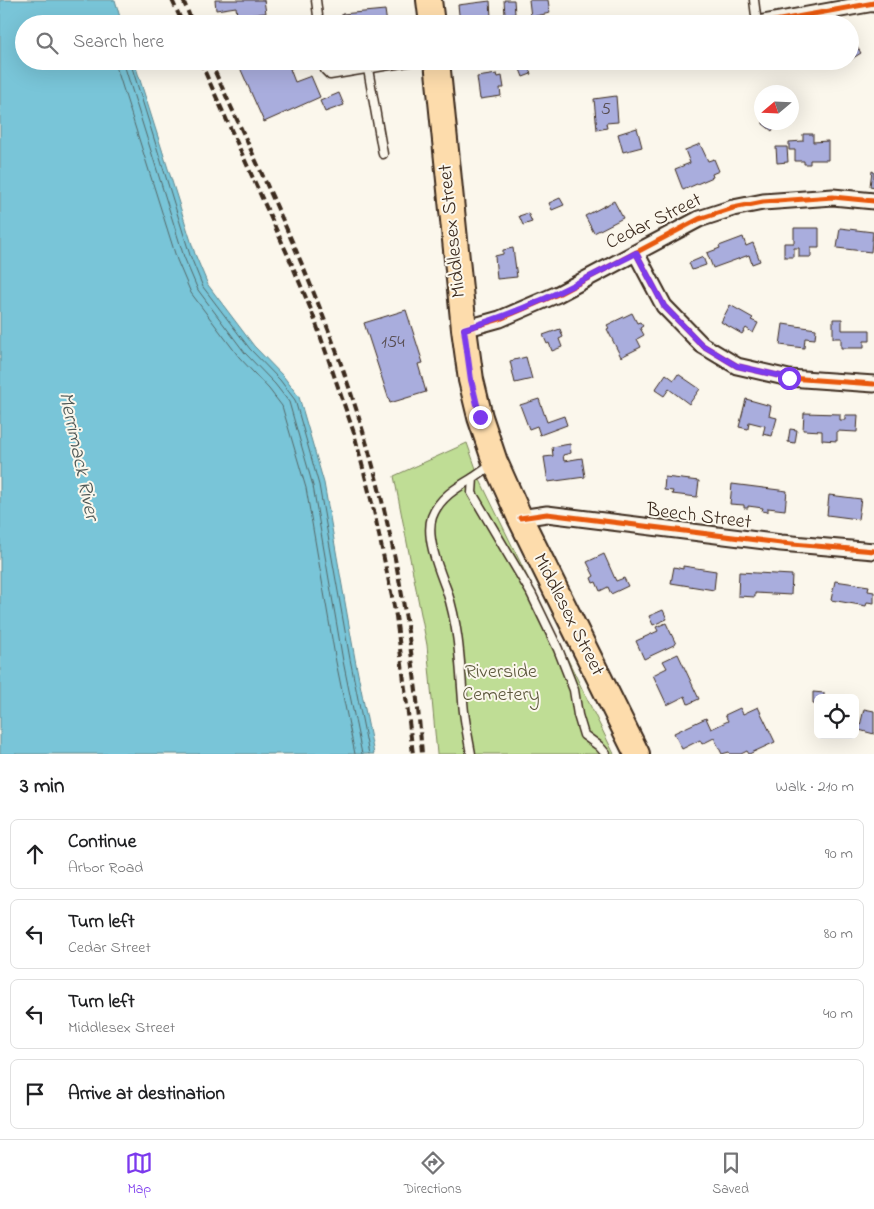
<!DOCTYPE html>
<html lang="en">
<head>
<meta charset="utf-8">
<style>
  :root { --surface:#fff; --page:#f6f6f6; --text:#202124; --muted:#757577; --line:#e0e0e0; --accent:#7c3aed }
  body { margin:0; font-family:"Indie Flower",sans-serif; background:var(--page); color:var(--text) }
  .controls { position:absolute; right:15px; bottom:15px; display:grid; overflow:hidden; border-radius:8px; box-shadow:0 5px 20px #0002 }
  .controls button { width:45px; height:45px; display:grid; place-items:center; padding:0; border:0; border-bottom:1px solid var(--line); background:var(--surface); color:var(--text); font:25px sans-serif }
  .compass { position:absolute; left:754px; top:85px; width:45px; height:45px; border-radius:50%; background:var(--surface); box-shadow:0 5px 20px #0002; rotate:251deg }
  .stop { position:absolute; width:15px; height:15px; margin:-11px; border:4px solid #7c3aed; border-radius:50%; background:#fff }
  .stop.end { background:#7c3aed; border-color:#fff; box-shadow:0 1px 5px #0008 }
  .list { margin:0; padding:0; list-style:none }
  h2 { display:flex; justify-content:space-between; align-items:center; height:65px; margin:0; padding:0 20px; font-size:21px }
  h2 small { font-size:16px; font-weight:400; color:var(--muted) }
  .list li { display:grid; grid-template-columns:32px 1fr auto; gap:15px; align-items:center; box-sizing:border-box; height:70px; margin:0 10px 10px; padding:0 10px; border:1px solid var(--line); border-radius:8px }
  .list b { display:block; font-size:19px; white-space:nowrap }
  .list p { margin:0; font-size:16px; white-space:nowrap; color:var(--muted) }
  .list em { font-size:16px; font-style:normal; color:var(--muted) }
  .icon { flex:none; width:28px; height:28px; fill:none; stroke:currentColor; stroke-width:2; stroke-linecap:round; stroke-linejoin:round }
  .map { position:relative; flex:none; width:874px; height:754px; overflow:hidden }
  .search { position:absolute; background:var(--surface); box-shadow:0 5px 20px #0002; left:15px; right:15px; top:15px; height:55px; display:flex; align-items:center; gap:12px; box-sizing:border-box; padding:0 18px; border-radius:28px; color:var(--muted); font-size:19px }
  .sheet { height:385px; background:var(--surface) }
  nav { display:flex; justify-content:space-around; align-items:center; box-sizing:border-box; height:70px; border-top:1px solid var(--line); background:var(--surface); font-size:14px; color:var(--muted) }
  nav a { display:grid; justify-items:center; gap:2px }
  nav .on { color:var(--accent) }
  .map>svg:first-child { display:block }
</style>
</head>
<body>
<div class="map">
<svg width="874" height="754" viewBox="0 0 874 754">
  <rect width="100%" height="100%" fill="#fbf7ec"/>
  <filter id="ink" filterUnits="userSpaceOnUse"><feTurbulence type="fractalNoise" baseFrequency=".02" numOctaves="2"/><feDisplacementMap in="SourceGraphic" scale="10" xChannelSelector="R" yChannelSelector="G"/><feConvolveMatrix kernelMatrix="1 2 1 2 8 2 1 2 1" color-interpolation-filters="sRGB"/></filter>
  <g filter="url(#ink)">
    <polygon fill="#bfdd95" stroke="#7d845a" points="467,443 480,480 614,754 437,754 427,645 394,476"/>
    <polygon fill="#79c5d8" stroke="#60878e" points="0,0 115,0 122,24 24,24 24,61 134,61 195,254 208,285 254,346 284,377 299,397 324,483 355,659 374,754 0,754"/>
    <g fill="none" stroke-linecap="round" stroke-linejoin="round">
      <g stroke="#546868" stroke-width="1">
        <polyline points="116,61 117,69 177,260 191,293 239,357 269,389 282,406 306,488 336,662 355,754"/>
        <polyline points="123,61 184,257 198,290 245,353 275,384 289,402 313,486 343,661 362,754"/>
        <polyline points="130,61 190,255 203,287 250,349 280,380 295,400 319,485 350,659 369,754"/>
      </g>
    </g>
    <g fill="#a9addd" stroke="#3b2a1e">
      <polygon points="215,0 264,0 266,13 237,16 236,7 216,10"/>
      <polygon points="504,0 514,0 515,14 505,15"/>
      <polygon points="529,0 548,0 550,13 531,17"/>
      <polygon points="490,1 491,17 488,17 488,21 460,24 458,5"/>
      <polygon points="385,10 387,24 343,24 342,14"/>
      <polygon points="852,39 861,53 850,60 850,40"/>
      <polygon points="237,61 299,61 300,64 290,69 295,82 311,76 320,97 264,122"/>
      <polygon points="526,61 531,74 523,77 518,64"/>
      <polygon points="497,74 498,77 502,76 504,88 500,88 501,96 480,99 477,77"/>
      <polygon points="339,93 344,105 325,112 320,101"/>
      <polygon points="616,96 618,122 606,123 607,128 597,130 594,99"/>
      <polygon points="763,122 774,122 776,124 772,131 763,124"/>
      <polygon points="637,128 642,147 623,152 618,134"/>
      <polygon points="803,134 813,134 813,142 828,141 828,160 810,160 810,164 804,164 804,161 795,161 795,150 789,150 789,142 803,141"/>
      <polygon points="700,144 708,161 714,159 719,171 712,174 713,177 683,190 675,169 690,163 685,150"/>
      <polygon points="776,147 787,147 788,162 777,163"/>
      <polygon points="872,171 874,172 874,187 870,186"/>
      <polygon points="560,198 564,205 552,210 549,203"/>
      <polygon points="614,201 623,218 594,233 585,216"/>
      <polygon points="528,213 532,222 523,225 519,216"/>
      <polygon points="794,228 819,228 819,248 811,248 811,257 799,257 799,248 794,248 794,257 784,257 784,243 794,243"/>
      <polygon points="840,228 873,232 871,252 837,248"/>
      <polygon points="743,237 746,246 753,243 760,261 752,264 749,255 713,268 707,253 720,248 719,246"/>
      <polygon points="513,248 517,277 497,279 495,256 503,254 503,250"/>
      <polygon points="703,257 706,265 692,270 689,263"/>
      <polygon points="730,305 753,318 751,320 758,323 753,333 746,328 742,334 721,322"/>
      <polygon points="406,310 423,363 418,364 426,392 390,403 364,323"/>
      <polygon points="632,313 637,323 640,322 643,326 640,328 644,335 637,339 641,347 621,357 607,329 609,328 607,325"/>
      <polygon points="833,319 842,319 842,330 870,330 870,341 864,341 864,348 841,348 841,338 833,338"/>
      <polygon points="783,324 816,329 815,339 805,338 804,348 780,345"/>
      <polygon points="560,329 563,337 559,339 562,347 552,351 549,343 547,344 543,335"/>
      <polygon points="526,357 532,379 515,383 510,361"/>
      <polygon points="666,374 674,380 678,374 700,389 689,404 669,389 664,396 655,390"/>
      <polygon points="539,399 547,422 564,416 567,425 540,435 537,426 529,429 520,405"/>
      <polygon points="746,399 771,406 769,416 777,418 772,436 763,434 765,426 749,422 748,429 739,427"/>
      <polygon points="804,413 840,414 840,420 845,420 845,415 858,415 857,432 837,431 837,441 822,440 822,431 803,430"/>
      <polygon points="790,429 797,430 795,443 788,442"/>
      <polygon points="570,444 571,453 563,455 564,461 582,458 585,477 548,482 544,457 553,456 552,447"/>
      <polygon points="665,477 699,481 697,497 672,494 673,491 664,490"/>
      <polygon points="732,484 787,491 785,510 768,508 768,512 762,511 763,508 748,506 748,508 744,508 744,505 730,504"/>
      <polygon points="829,495 861,499 858,519 827,515"/>
      <polygon points="604,554 616,581 624,578 628,586 611,594 608,587 600,591 596,582 593,583 591,578 594,576 587,562"/>
      <polygon points="683,566 716,571 714,590 671,583 674,567 683,569"/>
      <polygon points="739,572 792,575 791,595 755,593 755,597 738,596"/>
      <polygon points="835,581 869,586 868,591 874,592 874,603 867,602 866,606 831,600"/>
      <polygon points="663,610 667,619 653,625 649,616"/>
      <polygon points="666,623 676,644 644,659 636,641 658,631 656,627"/>
      <polygon points="678,654 699,699 688,704 685,696 667,705 653,675 667,668 663,661"/>
      <polygon points="813,692 824,693 824,698 818,698 818,705 813,704"/>
      <polygon points="758,707 775,742 749,754 747,751 741,754 730,754 729,752 722,754 714,738 702,744 700,740 682,749 674,733 706,718 711,729 728,721 725,715 740,708 743,714"/>
      <polygon points="864,709 874,711 874,734 859,730"/>
    </g>
    <g fill="none" stroke-linecap="round" stroke-linejoin="round">
      <defs>
        <g id="service">
          <polyline points="316,0 319,24"/>
          <polyline points="754,0 757,24"/>
          <polyline points="324,61 325,70 330,75 414,61"/>
          <polyline points="368,69 383,154"/>
          <polyline points="493,464 473,478 472,493 531,593 558,649 574,690 578,715 584,735 599,746 606,754"/>
          <path d="M471 754C468 737 464 719 463 701 460 663 459 628 447 591 440 572 425 538 432 517 439 498 456 488 473 478"/>
        </g>
        <g id="minor">
          <polyline points="758,24 874,3"/>
          <polyline points="636,253 664,306 702,345 737,366 789,378 874,384"/>
          <polyline points="464,329 500,319 558,294 699,219 733,208 763,202 833,197 874,201"/>
          <polyline points="520,518 547,514 781,543 874,551"/>
        </g>
        <polyline id="secondary" points="873,0 874,1"/>
        <g id="primary">
          <polyline points="429,0 432,24"/>
          <polyline points="437,61 464,329 471,380 480,417 495,462 520,518 637,754"/>
        </g>
      </defs>
      <use href="#service" stroke="#3b2a1e" stroke-width="11"/>
      <use href="#minor" stroke="#3b2a1e" stroke-width="19"/>
      <use href="#secondary" stroke="#3b2a1e" stroke-width="25"/>
      <use href="#primary" stroke="#3b2a1e" stroke-width="28"/>
      <use href="#service" stroke="#fbf7ec" stroke-width="8"/>
      <use href="#minor" stroke="#fbf7ec" stroke-width="15"/>
      <use href="#secondary" stroke="#fbf7ec" stroke-width="21"/>
      <use href="#primary" stroke="#fddcac" stroke-width="24"/>
      <g stroke="#3b2a1e" stroke-width="4" stroke-dasharray="8 4" stroke-linecap="butt">
        <polyline points="172,0 183,24"/>
        <polyline points="183,0 193,24"/>
        <polyline points="200,61 290,260 312,312 354,433 374,511 396,616 413,754"/>
        <path d="M210 61C256 162 305 262 342 367 386 491 412 622 422 754"/>
      </g>
      <defs>
        <g id="cycleway">
          <polyline points="758,24 874,3"/>
          <polyline points="636,253 664,306 702,345 737,366 789,378 874,384"/>
          <polyline points="464,329 500,319 558,294 699,219 733,208 763,202 833,197 874,201"/>
          <polyline points="520,518 547,514 781,543 874,551"/>
        </g>
      </defs>
      <use href="#cycleway" stroke="#fbf7ec" stroke-width="8"/>
      <use href="#cycleway" stroke="#e8590c" stroke-width="5"/>
    </g>
  </g>
  <g fill="none" stroke-linecap="round" stroke-linejoin="round" filter="url(#ink)">
    <path stroke="#7c3aed" stroke-width="6" d="M480 417 471 380 464 329C527 311 578 283 636 253L664 306 702 345 737 366 789 378"/>
  </g>
  <g text-anchor="middle" dominant-baseline="central" stroke-width="4" stroke-linejoin="round" paint-order="stroke">
    <g font-size="18" fill="#564b4e">
      <text x="606" y="110">5</text>
      <text x="393" y="343">154</text>
    </g>
    <g font-size="20" fill="#3b2a1e" stroke="#fbf7ec">
      <text transform="translate(654 222) rotate(-26)">Cedar Street</text>
      <text transform="translate(453 231) rotate(-96)">Middlesex Street</text>
      <text transform="translate(699 517) rotate(7)">Beech Street</text>
      <text transform="translate(568 615) rotate(63)">Middlesex Street</text>
    </g>
    <g font-size="20" fill="#5c573c" stroke="#fbf7ec">
      <text x="501" y="672">Riverside<tspan x="501" dy="23">Cemetery</tspan></text>
    </g>
    <g font-size="21" font-style="italic" fill="#4e5856" stroke="#fbf7ec">
      <text transform="translate(78 456) rotate(78)">Merrimack River</text>
    </g>
  </g>
</svg>
<div class="controls">
<button><svg class="icon" aria-label="locate" viewBox="0 0 24 24"><circle cx="12" cy="12" r="6"/><path d="M12 2v4M12 18v4M2 12h4M18 12h4"/></svg></button>
</div>
<svg class="compass" viewBox="-18 -18 36 36"><path d="M0-13l5 13h-10z" fill="#e53935"/><path d="M0 13l5-13h-10z" fill="#757577"/></svg>
<div class="stop" style="left:789px;top:378px"></div>
<div class="stop end" style="left:480px;top:417px"></div>
<div class="search"><svg class="icon" aria-label="search" viewBox="0 0 24 24"><circle cx="10" cy="10" r="6"/><path d="M15 15l6 6"/></svg>Search here</div>
</div>
<section class="sheet">
<h2>3 min<small>Walk · 210 m</small></h2>
<ul class="list">
<li><svg class="icon" aria-label="ahead" viewBox="0 0 24 24"><path d="M12 20V5M6 11l6-6 6 6"/></svg><div><b>Continue</b><p>Arbor Road</p></div><em>90 m</em></li>
<li><svg class="icon" aria-label="left" viewBox="0 0 24 24"><path d="M17 20v-9H6M10 6l-5 5 5 5"/></svg><div><b>Turn left</b><p>Cedar Street</p></div><em>80 m</em></li>
<li><svg class="icon" aria-label="left" viewBox="0 0 24 24"><path d="M17 20v-9H6M10 6l-5 5 5 5"/></svg><div><b>Turn left</b><p>Middlesex Street</p></div><em>40 m</em></li>
<li><svg class="icon" aria-label="arrive" viewBox="0 0 24 24"><path d="M6 21V4h12l-3 4 3 4H6"/></svg><div><b>Arrive at destination</b></div></li>
</ul>
</section>
<nav>
<a class="on"><svg class="icon" aria-label="map" viewBox="0 0 24 24"><path d="M3 6l6-2 6 2 6-2v14l-6 2-6-2-6 2zM9 4v14M15 6v14"/></svg>Map</a>
<a><svg class="icon" aria-label="directions" viewBox="0 0 24 24"><path d="M12 3l9 9-9 9-9-9zM9 14v-3h6M13 9l2 2-2 2"/></svg>Directions</a>
<a><svg class="icon" aria-label="saved" viewBox="0 0 24 24"><path d="M7 4h10v16l-5-4-5 4z"/></svg>Saved</a>
</nav>
</body>
</html>
